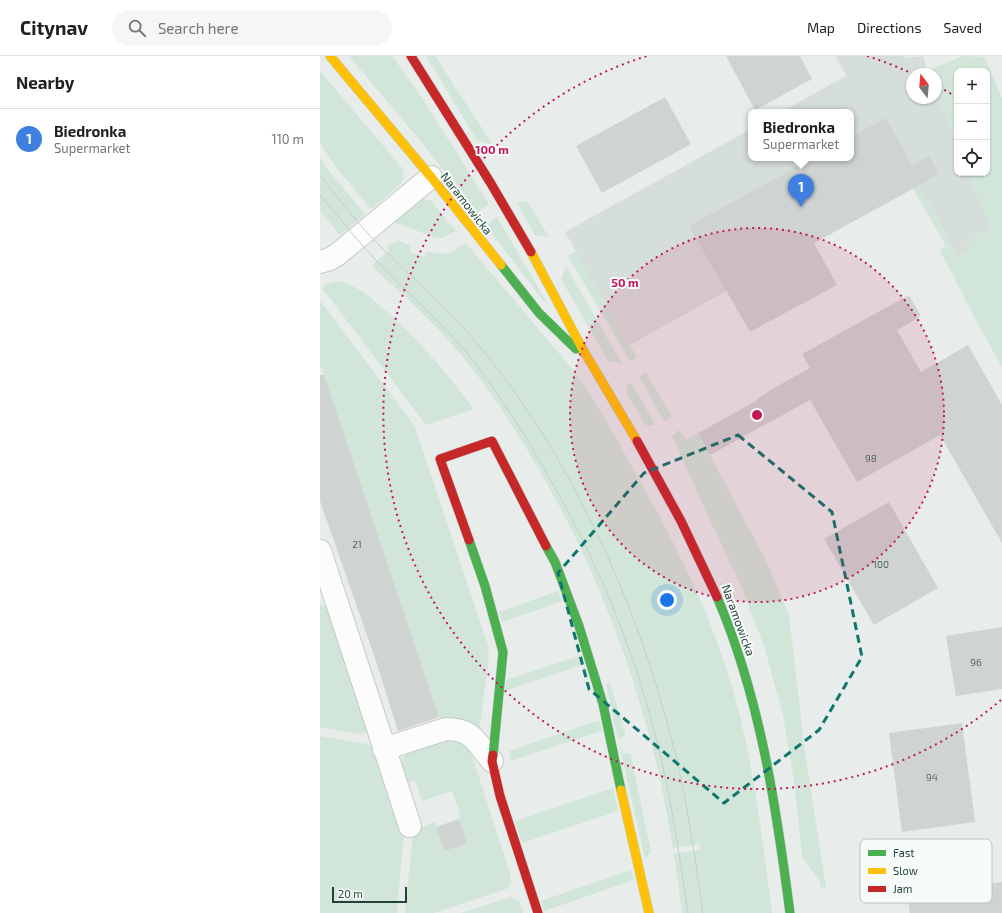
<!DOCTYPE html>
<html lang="en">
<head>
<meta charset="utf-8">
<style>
  :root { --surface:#fff; --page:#f6f6f6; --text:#202124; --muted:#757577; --line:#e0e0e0; --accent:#db2777 }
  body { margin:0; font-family:"Exo 2",sans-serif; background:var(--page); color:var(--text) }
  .controls { position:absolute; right:12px; top:12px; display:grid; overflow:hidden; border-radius:8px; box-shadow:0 1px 3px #0004 }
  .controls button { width:36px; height:36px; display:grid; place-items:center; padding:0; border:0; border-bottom:1px solid var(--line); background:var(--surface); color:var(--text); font:20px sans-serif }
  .compass { position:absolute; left:586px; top:12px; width:36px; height:36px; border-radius:50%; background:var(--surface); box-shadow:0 1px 3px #0004; rotate:344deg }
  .scale { position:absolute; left:12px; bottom:10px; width:75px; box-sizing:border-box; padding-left:4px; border:2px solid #24423a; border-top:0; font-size:11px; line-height:14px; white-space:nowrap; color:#24423a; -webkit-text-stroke:3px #f7fbf9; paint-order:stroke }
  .you { position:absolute; left:347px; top:544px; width:14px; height:14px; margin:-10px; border:3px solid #fff; border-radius:50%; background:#1a73e8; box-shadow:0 0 0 6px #1a73e833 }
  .badge { display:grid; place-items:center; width:26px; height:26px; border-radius:50%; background:var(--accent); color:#fff; font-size:13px; font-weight:700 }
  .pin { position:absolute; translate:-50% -33px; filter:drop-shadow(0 1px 2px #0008) }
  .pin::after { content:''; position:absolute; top:21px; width:14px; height:12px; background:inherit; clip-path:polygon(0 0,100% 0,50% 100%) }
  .popup { position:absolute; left:428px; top:53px; width:106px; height:52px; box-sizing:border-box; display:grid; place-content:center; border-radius:8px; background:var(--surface); filter:drop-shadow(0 1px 3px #0005); font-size:13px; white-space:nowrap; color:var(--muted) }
  .popup b { font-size:15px; color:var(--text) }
  .popup::after { content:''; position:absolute; left:50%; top:100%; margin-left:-8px; border:8px solid transparent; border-top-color:var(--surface) }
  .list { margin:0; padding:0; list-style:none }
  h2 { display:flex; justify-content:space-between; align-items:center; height:52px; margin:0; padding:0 16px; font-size:17px }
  h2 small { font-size:13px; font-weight:400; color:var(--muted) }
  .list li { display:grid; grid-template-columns:26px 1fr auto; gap:12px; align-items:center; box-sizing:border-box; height:60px; padding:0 16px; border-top:1px solid var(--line) }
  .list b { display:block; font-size:15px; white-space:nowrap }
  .list p { margin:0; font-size:13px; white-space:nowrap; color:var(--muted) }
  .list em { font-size:13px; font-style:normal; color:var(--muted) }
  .icon { flex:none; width:22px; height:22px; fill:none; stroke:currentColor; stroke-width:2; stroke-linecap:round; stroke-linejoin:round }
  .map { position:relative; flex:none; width:682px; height:857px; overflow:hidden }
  header { display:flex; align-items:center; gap:24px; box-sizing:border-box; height:56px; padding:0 20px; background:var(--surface); border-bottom:1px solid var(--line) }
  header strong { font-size:19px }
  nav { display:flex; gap:22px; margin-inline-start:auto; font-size:14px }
  .search { width:280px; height:36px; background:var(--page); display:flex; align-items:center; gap:10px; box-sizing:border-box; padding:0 14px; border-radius:22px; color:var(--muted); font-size:15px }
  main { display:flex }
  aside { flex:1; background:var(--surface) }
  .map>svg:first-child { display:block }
</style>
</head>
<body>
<header>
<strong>Citynav</strong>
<div class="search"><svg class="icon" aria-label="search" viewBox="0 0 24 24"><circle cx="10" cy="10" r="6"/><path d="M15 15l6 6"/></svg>Search here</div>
<nav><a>Map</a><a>Directions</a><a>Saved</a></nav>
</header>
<main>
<aside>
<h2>Nearby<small></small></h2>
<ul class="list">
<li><span class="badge" style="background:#3f7fe0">1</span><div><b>Biedronka</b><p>Supermarket</p></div><em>110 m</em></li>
</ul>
</aside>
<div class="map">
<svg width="682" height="857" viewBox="0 0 682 857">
  <rect width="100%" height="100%" fill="#e8edeb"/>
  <polygon fill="#d6dedb" points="516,0 584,0 585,2 603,0 609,18 592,18 592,42 616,42 616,35 637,87 637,117 649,117 671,173 654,179 656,184 648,195 637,200 603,136 593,133 406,235 310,289 307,287 245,176 431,73 431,102 531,102 531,56 461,56 526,20"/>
  <g fill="#d1e6d8">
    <polygon points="29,0 72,0 97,34 169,148 157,157 99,83"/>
    <polygon points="106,0 115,0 173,89 161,86 156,83"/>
    <polygon points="643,0 665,1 682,42 682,311 652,257 620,194 626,190 593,133 603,136 637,200 648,195 646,189 656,184 654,179 671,173 649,117 667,117 667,15 637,15 637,87 616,35 616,18 609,18 608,14"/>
    <polygon points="0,15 83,113 83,124 80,129 51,153 15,110 0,88"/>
    <polygon points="0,102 9,115 45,158 20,179 0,155"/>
    <polygon points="104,143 110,144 136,175 123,182 116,182 71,165 98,144"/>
    <polygon points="204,145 208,147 229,181 215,179 197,147"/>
    <polygon points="177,161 226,245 224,246 166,169"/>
    <path d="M80 185 91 190 90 196 104 201 106 196 123 198 130 197 146 187C169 215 193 242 216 270 234 292 253 312 268 335 285 360 299 388 314 414 357 490 396 567 418 652 435 719 443 788 452 857H362L354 798 380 794 379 788 353 792C348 763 343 735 336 706 311 605 273 507 221 417 197 376 172 336 142 300 114 267 83 238 51 210L69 194 67 191 72 187Z"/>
    <polygon points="256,195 307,287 310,289 317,301 310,305 248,200"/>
    <polygon points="246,210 302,308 288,305 241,223"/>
    <path d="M17 225C36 228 52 242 66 255 100 284 127 318 154 353L106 369 2 232 6 228Z"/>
    <polygon points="0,245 92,366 96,374 168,589 169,601 159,676 123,666 119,661 0,308"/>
    <polygon points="326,316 352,361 344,365 319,321"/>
    <polygon points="311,326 335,368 331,370 325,369 307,337 307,330"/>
    <polygon points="359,374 366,384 378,377 445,502 469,559 485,696 506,831 501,832 500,826 482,801 474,725 463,659 444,590 418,523 386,456 352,380"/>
    <polygon points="238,535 243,545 182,566 179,556"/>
    <polygon points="0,549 10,550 51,676 38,678 0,671"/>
    <polygon points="262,599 265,608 185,635 186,624"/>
    <polygon points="290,627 305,676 305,680 298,683 303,698 309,697 311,700 331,796 325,803 286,628"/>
    <polygon points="279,664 282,675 191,705 189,695"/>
    <polygon points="0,680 47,688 57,692 84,775 77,857 0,857"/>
    <path d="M127 681 149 690 190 817C192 824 192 829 186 833L114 857H85L93 774 115 766 124 795 147 788 139 763 140 757 132 735 102 745 95 724 83 728C83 722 81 715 81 709 82 691 114 685 127 681Z"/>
    <polygon points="293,732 298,755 202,787 195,765"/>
    <polygon points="311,814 314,824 224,855 221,845"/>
    <polygon points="191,841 199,845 203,857 141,857"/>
  </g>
  <g fill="#cfd4d2">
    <polygon points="406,0 480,0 492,23 435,54"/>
    <polygon points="345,41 371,88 282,137 256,90"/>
    <polygon points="566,62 592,109 609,100 619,118 494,187 517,229 430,276 369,170 493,102 531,102 531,81"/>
    <polygon points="589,239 601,260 577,274 601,316 648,289 682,349 682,487 620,379 537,426 490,344 390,399 378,377 438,344 437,343 452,333 490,312 482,298"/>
    <polygon points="0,319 4,319 119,661 78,675 56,605 0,445"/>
    <polygon points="569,446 618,532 554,569 504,483"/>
    <polygon points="682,571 682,633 636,640 626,580"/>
    <polygon points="642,667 655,766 582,776 569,677"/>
    <polygon points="139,763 147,788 124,795 116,771"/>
    <polygon points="682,826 682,857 590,857 587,839"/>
  </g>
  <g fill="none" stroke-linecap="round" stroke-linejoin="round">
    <defs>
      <g id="street">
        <polyline points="0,206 10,203 18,198 111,121"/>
        <polyline points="0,495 90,770"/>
        <path d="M64 693 126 673C153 673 156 686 172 705"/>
      </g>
      <g id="fast">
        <polyline points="181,209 219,257 256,293"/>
        <polyline points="149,484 165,530 183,596 173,699"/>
        <polyline points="226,490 235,506 259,570 283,648 301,734"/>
        <path d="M397 541C440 641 456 749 470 857"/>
      </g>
      <g id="slow">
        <polyline points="10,0 111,121 181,209"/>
        <polyline points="211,196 262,292 317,385"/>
        <polyline points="301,734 329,857"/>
      </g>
      <g id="jam">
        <polyline points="91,0 170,126 211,196"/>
        <polyline points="317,385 361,465 397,541"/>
        <polyline points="149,484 120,403 172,385 226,490"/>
        <polyline points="173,699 172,705 180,740 218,857"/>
      </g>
    </defs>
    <use href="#street" stroke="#c5cac8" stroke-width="24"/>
    <use href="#fast" stroke="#c3cbc8" stroke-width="10"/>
    <use href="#slow" stroke="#c3cbc8" stroke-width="10"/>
    <use href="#jam" stroke="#c3cbc8" stroke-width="10"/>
    <use href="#street" stroke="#fcfcfc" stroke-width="22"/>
    <use href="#fast" stroke="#4caf50" stroke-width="9"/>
    <use href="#slow" stroke="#ffc107" stroke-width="9"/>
    <use href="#jam" stroke="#c62828" stroke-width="9"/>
    <g stroke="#c9cdcc" stroke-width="1">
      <path d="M0 119C19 144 39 169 61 191 94 224 130 254 160 291 258 409 326 568 360 718 370 764 376 810 383 857"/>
      <path d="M0 139C21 163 40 189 63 211 91 240 121 266 147 297 175 332 199 369 221 407 271 492 312 585 336 682 351 739 359 798 368 857"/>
    </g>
  </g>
  <path fill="none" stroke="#0f766e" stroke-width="3" stroke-dasharray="8 5" stroke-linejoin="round" d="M418 379 512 456 542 601 499 674 404 747 269 633 238 517 324 417Z"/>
  <circle cx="437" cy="359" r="187" fill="#c2185b" fill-opacity=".12"/>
  <g fill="none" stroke="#c2185b" stroke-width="2" stroke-dasharray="2 4">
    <circle cx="437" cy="359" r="187"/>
    <path d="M681 644A375 375 0 1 1 327 0M547 0A375 375 0 0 1 593 18M619 31A375 375 0 0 1 636 41"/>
  </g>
  <g text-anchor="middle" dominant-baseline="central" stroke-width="4" stroke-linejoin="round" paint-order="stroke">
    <g font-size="10" fill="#506761">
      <text x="551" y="402">98</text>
      <text x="37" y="488">21</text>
      <text x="561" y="508">100</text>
      <text x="656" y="606">96</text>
      <text x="612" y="721">94</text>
    </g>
    <g font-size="12" fill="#24423a" stroke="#f7fbf9">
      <text transform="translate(147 147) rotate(52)">Naramowicka</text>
      <text transform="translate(419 564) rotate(70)">Naramowicka</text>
    </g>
  </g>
  <rect x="540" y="783" width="132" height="64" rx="6" fill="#f7fbf9" stroke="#b8c4c0" stroke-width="1"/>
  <rect x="548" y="794" width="18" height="6" fill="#4caf50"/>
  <rect x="548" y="812" width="18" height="6" fill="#ffc107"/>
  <rect x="548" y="830" width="18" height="6" fill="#c62828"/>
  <g font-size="11" fill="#24423a">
    <text x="573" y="801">Fast</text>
    <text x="573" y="819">Slow</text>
    <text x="573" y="837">Jam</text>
  </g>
  <circle cx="437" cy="359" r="6" fill="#c2185b" stroke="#f7fbf9" stroke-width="2"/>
  <g font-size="12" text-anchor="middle" font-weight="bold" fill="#c2185b" stroke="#f7fbf9" stroke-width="4" stroke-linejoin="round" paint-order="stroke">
    <text x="172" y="98">100 m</text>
    <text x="305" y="231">50 m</text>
  </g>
</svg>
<div class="controls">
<button>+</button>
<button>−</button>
<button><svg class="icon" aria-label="locate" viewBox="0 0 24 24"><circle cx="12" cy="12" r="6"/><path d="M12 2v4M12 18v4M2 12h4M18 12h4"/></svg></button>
</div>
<svg class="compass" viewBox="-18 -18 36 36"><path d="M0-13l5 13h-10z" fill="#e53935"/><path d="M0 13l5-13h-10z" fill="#757577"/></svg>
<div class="scale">20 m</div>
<div class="you"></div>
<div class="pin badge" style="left:481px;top:151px;background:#3f7fe0">1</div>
<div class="popup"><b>Biedronka</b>Supermarket</div>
</div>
</main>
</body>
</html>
